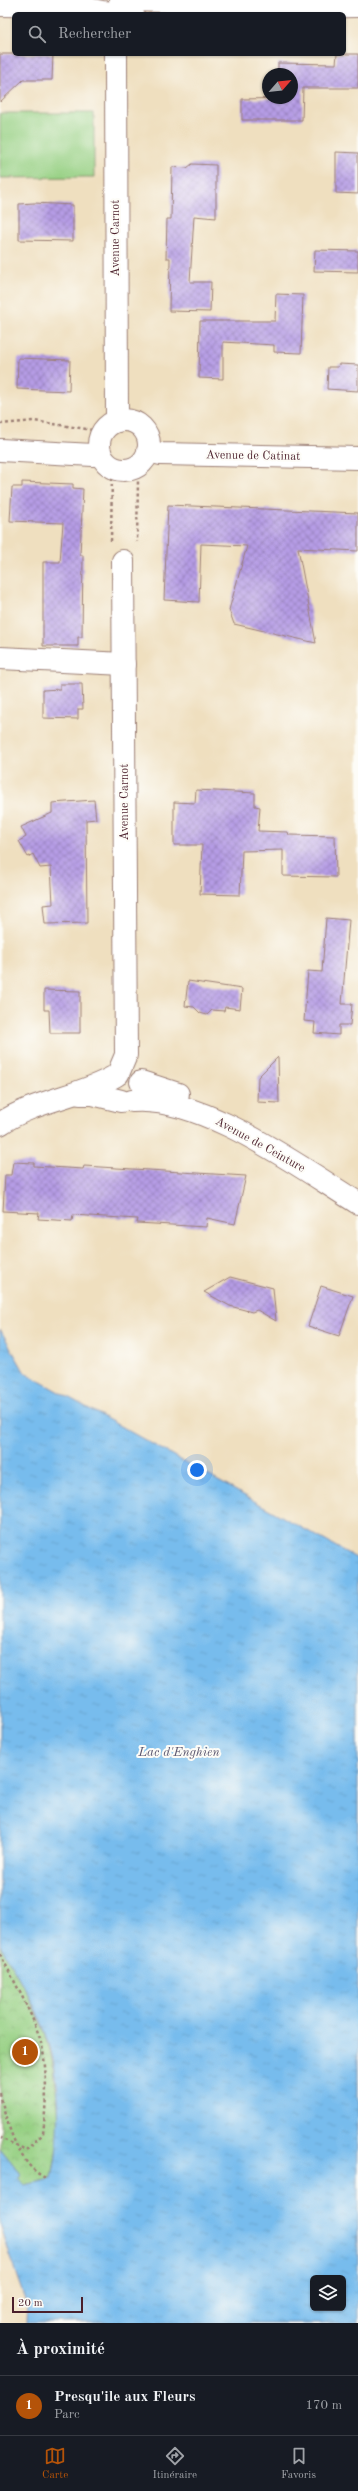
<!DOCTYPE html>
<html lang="fr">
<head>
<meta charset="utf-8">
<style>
  :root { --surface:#171b24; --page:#20242c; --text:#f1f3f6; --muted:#9ea1a6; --line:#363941; --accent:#b45309 }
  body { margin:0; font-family:"Old Standard TT",serif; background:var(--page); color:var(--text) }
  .controls { position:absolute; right:12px; bottom:12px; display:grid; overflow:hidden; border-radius:6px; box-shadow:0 1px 3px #0004 }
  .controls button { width:36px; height:36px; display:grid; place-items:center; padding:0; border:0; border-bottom:1px solid var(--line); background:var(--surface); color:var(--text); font:20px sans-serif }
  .compass { position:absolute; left:262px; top:68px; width:36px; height:36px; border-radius:50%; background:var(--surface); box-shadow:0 1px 3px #0004; rotate:62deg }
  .scale { position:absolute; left:12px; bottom:10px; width:71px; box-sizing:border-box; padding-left:4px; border:2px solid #4a1f2b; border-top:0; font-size:11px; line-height:14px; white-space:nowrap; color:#4a1f2b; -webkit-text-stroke:3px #fdfcf7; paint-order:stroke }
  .you { position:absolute; left:197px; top:1470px; width:14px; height:14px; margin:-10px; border:3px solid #fff; border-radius:50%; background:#1a73e8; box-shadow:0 0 0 6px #1a73e833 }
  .badge { display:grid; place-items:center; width:26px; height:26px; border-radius:50%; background:var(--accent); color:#fff; font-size:13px; font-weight:700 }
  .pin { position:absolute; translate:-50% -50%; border:2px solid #fff; box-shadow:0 1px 4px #0006 }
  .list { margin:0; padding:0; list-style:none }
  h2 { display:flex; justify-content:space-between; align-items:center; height:52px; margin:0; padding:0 16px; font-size:17px }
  h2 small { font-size:13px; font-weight:400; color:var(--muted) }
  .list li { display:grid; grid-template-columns:26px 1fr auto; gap:12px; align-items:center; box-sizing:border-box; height:60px; padding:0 16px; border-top:1px solid var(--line) }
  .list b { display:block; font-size:15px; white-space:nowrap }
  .list p { margin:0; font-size:13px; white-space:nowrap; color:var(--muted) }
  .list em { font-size:13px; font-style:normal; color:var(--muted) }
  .icon { flex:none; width:22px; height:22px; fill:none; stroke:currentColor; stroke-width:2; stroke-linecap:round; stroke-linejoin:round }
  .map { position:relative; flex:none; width:358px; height:2323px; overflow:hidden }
  .search { position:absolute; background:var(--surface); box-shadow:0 1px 3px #0004; left:12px; right:12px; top:12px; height:44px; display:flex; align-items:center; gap:10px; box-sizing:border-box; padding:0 14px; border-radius:6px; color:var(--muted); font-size:15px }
  .sheet { height:112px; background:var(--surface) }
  nav { display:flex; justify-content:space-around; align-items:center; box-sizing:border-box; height:56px; border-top:1px solid var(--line); background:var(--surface); font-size:11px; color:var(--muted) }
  nav a { display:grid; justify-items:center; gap:2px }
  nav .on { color:var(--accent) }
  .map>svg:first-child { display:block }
</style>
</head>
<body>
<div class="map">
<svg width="358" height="2323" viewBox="0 0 358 2323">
  <defs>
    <pattern id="park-crowns" width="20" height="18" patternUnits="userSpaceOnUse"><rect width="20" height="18" fill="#96d083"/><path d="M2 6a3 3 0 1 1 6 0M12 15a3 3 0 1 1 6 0" fill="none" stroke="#83b271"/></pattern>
    <pattern id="water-ripples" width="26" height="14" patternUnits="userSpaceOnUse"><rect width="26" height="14" fill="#77bced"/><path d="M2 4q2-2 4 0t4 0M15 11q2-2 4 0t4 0" fill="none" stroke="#68a1cb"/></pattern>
    <pattern id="building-cross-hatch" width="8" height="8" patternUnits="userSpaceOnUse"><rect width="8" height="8" fill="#b59ce5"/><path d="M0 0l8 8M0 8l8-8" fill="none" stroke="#957fba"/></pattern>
  </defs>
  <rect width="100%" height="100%" fill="#fdfcf7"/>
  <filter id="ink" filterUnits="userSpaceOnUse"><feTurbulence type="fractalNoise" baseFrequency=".025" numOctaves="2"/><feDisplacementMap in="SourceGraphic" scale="8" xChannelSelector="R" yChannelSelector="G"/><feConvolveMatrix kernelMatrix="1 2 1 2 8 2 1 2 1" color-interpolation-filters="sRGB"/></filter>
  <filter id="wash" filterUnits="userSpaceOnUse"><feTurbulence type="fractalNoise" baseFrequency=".012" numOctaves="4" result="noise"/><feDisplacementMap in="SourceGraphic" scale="16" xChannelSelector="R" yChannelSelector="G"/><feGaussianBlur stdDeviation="0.9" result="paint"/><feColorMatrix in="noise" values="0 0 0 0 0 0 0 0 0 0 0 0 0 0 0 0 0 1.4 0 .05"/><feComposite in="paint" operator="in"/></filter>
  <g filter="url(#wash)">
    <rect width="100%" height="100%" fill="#efdfbf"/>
    <polygon fill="url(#park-crowns)" stroke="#707857" points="0,1945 27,1993 46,2035 54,2069 60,2127 52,2179 25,2185 18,2178 21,2174 0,2148"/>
    <polygon fill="#96d083" stroke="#707857" points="0,113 94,113 94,177 0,178"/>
    <path fill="url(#water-ripples)" stroke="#606e8c" fill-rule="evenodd" d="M0 1329 25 1373 358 1559V2323H26L27 2303 0 2225V2148L21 2174 18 2178 25 2185 52 2179C61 2133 62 2080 46 2034 35 2003 16 1974 0 1945ZM313 2278H343V2308H313Z"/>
    <g id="blocks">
      <g fill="url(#building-cross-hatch)">
        <polygon points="0,54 53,54 52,80 23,80 0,102"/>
        <polygon points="337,54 358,54 358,88 303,88 302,120 242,120 242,99 292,98 292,74 278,74 278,63 336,64"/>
        <polygon points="336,152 358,153 358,194 336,193"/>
        <polygon points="192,164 216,165 216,218 194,216 190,282 211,282 210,312 169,311 170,258 166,258 167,219 171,219 172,167 187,168"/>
        <polygon points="34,203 73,205 73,241 19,240 19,204"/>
        <polygon points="315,250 358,251 358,272 314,271"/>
        <polygon points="276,294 303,295 301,353 274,352 274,345 223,342 223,379 199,378 200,321 275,321"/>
        <polygon points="18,358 70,360 69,391 17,389"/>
        <polygon points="339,364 358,365 358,391 327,389 328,367 338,367"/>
        <polygon points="22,482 73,484 73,488 83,489 80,555 83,555 82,637 78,637 78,646 43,646 43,562 60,562 63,523 10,521 12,487 22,487"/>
        <polygon points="168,505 358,513 358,551 298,548 316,643 234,624 229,610 247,546 201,544 199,602 164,600"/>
        <polygon points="60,684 82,684 83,709 78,709 78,719 43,718 43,690 60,689"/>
        <polygon points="196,790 255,793 255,806 260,807 258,831 288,832 289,835 335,836 336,877 283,876 283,850 242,851 240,895 200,894 202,845 174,845 174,802 195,803"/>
        <polygon points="94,800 96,819 86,820 87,923 45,924 43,905 53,904 51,867 40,868 33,854 28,857 19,841 26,837 21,827 52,813 52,803"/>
        <polygon points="326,918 349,920 342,1004 352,1004 350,1025 339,1025 339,1035 314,1033 315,1022 304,1021 308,971 322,972"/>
        <polygon points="188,981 242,989 240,1009 225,1007 224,1011 212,1010 207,1015 200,1013 194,1007 185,1006"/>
        <polygon points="44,990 80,991 80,1033 50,1033 49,1010 44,1010"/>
        <polygon points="278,1057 279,1103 257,1102 258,1077"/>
        <polygon points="13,1162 34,1163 34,1166 83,1169 84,1166 246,1176 235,1224 207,1218 206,1227 137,1223 138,1219 73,1215 72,1221 38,1219 39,1213 3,1211 5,1175 11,1175"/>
        <polygon points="230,1277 273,1288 276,1321 257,1310 252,1312 230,1306 204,1292"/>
        <polygon points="321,1286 353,1296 339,1336 308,1326"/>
      </g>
    </g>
  </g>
  <g filter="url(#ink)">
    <use href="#blocks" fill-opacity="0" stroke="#9c7f75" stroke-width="1"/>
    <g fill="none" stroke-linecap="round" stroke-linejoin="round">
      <defs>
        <g id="minor">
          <polyline points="120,0 173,1 189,9"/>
          <polyline points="0,5 73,6 102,12 133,14"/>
          <polyline points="176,14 189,9 358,6"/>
          <polyline points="116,54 117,421"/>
          <circle cx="124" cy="445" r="25"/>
          <polyline points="0,450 93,455 100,452"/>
          <polyline points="148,451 161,454 358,458"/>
          <polyline points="0,658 124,664"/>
          <polyline points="118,1074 126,1055 123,561"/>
          <polyline points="141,1082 178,1094"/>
          <polyline points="80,1094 93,1094 121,1101"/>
          <path d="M132 1101C203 1095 299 1167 358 1203"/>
          <path d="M0 1124C35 1100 79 1097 115 1076"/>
        </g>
      </defs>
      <use href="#minor" stroke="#9c7f75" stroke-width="24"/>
      <g stroke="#9c7f75" stroke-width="2.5" stroke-dasharray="3 3" stroke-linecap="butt">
        <polyline points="0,424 34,421 93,430"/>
        <polyline points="135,470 138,479 137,542"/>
        <polyline points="111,541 112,472"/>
        <path d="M0 1954C13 1979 36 2020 42 2046 48 2075 46 2105 43 2134L26 2150 0 2138"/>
        <path d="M0 2093C6 2121 18 2166 46 2178"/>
      </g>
      <use href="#minor" stroke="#fff" stroke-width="22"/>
    </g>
  </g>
  <g text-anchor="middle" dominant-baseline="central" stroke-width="4" stroke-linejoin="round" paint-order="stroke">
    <g font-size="12" fill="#4a1f2b" stroke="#fdfcf7">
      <text transform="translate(116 238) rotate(-90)">Avenue Carnot</text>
      <text transform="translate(253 456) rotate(1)">Avenue de Catinat</text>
      <text transform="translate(125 802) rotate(-90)">Avenue Carnot</text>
      <text transform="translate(260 1145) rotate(29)">Avenue de Ceinture</text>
    </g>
    <g font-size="13" font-style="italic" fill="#5a566f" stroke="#fdfcf7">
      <text x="179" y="1752">Lac d'Enghien</text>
    </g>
  </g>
</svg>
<div class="controls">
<button><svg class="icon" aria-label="layers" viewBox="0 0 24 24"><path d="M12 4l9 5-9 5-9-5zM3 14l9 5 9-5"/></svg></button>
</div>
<svg class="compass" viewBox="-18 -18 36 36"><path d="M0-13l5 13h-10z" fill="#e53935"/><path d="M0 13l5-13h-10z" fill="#9ea1a6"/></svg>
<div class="scale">20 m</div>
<div class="you"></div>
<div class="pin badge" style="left:25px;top:2052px">1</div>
<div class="search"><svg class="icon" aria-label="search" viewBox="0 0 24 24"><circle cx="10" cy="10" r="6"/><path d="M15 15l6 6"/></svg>Rechercher</div>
</div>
<section class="sheet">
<h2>À proximité<small></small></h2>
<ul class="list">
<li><span class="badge">1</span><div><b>Presqu'ile aux Fleurs</b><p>Parc</p></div><em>170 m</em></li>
</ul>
</section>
<nav>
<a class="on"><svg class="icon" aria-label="map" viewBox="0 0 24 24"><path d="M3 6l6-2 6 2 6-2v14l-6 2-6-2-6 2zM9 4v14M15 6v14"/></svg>Carte</a>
<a><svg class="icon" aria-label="directions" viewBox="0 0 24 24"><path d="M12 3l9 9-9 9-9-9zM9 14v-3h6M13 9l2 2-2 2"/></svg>Itinéraire</a>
<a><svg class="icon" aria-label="saved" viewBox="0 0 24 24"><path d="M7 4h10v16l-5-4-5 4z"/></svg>Favoris</a>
</nav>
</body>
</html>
